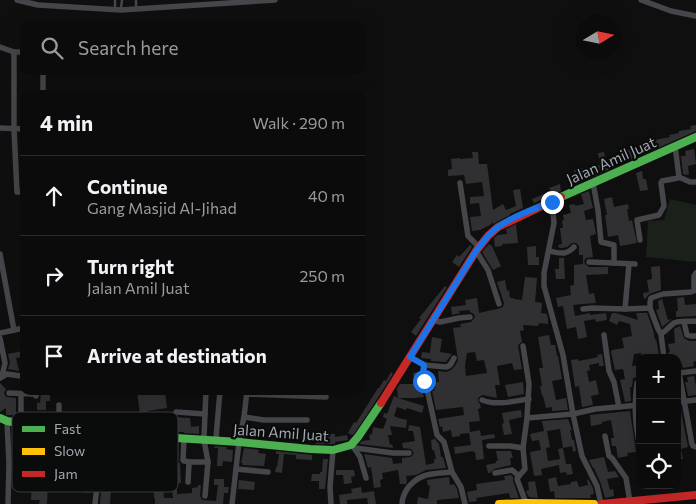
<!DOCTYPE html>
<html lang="en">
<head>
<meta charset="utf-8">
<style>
  :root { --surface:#0b0b0c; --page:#19191a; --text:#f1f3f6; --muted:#9a9b9d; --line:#2b2b2d }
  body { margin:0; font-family:Commissioner,sans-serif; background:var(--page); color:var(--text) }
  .controls { position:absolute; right:15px; bottom:15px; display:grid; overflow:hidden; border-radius:10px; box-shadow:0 5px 20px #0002 }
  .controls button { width:45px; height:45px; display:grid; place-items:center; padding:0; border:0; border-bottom:1px solid var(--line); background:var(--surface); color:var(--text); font:25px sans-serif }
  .compass { position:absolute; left:576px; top:15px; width:45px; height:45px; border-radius:50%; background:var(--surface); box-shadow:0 5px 20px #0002; rotate:80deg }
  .stop { position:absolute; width:15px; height:15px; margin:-11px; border:4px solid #1a73e8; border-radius:50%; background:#fff }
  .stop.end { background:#1a73e8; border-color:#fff; box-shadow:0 1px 5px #0008 }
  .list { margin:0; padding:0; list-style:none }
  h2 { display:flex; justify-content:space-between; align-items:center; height:65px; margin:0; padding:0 20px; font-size:21px }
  h2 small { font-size:16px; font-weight:400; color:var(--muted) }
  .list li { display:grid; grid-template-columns:32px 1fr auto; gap:15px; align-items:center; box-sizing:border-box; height:80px; padding:0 20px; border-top:1px solid var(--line) }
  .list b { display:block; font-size:19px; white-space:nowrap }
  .list p { margin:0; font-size:16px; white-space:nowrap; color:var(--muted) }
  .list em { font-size:16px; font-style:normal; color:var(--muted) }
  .icon { flex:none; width:28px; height:28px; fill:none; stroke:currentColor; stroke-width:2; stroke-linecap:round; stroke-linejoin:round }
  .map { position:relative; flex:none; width:696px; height:504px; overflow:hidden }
  .search { position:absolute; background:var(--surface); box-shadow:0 5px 20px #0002; left:20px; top:20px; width:345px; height:55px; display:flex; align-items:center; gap:12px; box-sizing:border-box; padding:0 18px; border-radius:10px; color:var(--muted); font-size:19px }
  .panel { position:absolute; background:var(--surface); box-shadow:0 5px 20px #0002; left:20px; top:90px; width:345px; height:305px; border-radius:10px }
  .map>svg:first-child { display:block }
</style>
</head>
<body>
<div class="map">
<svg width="696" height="504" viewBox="0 0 696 504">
  <rect width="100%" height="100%" fill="#0f0f10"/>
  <polygon fill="#1a201a" points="670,199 696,205 696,262 646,257 648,221 664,220"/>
  <g fill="#303032" fill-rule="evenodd">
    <polygon points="696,125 696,131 642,155 635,156 635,158 624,162 622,151 638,148 638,145 647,143 646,140 655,139 655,140 670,137 669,135 679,133 679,131 691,129 690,126"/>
    <polygon points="694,149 696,164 688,166 689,174 686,175 683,174 681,156 686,156 685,151"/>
    <polygon points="472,152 478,152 479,164 487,164 493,210 503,204 506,210 516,206 513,190 520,189 523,208 510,214 510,215 493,224 493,222 490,225 480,230 472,231 470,217 481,216 479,203 470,204 470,197 484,196 482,182 466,184 464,175 448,176 448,170 452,169 451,159 460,158 460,159 473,158"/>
    <polygon points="604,152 606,164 609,164 610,169 589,179 584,180 584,178 577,179 574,170 600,165 598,153"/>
    <polygon points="642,171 643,179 646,179 648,190 640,191 636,173"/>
    <polygon points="560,184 561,191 534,203 532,199 551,191 549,188"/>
    <polygon points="589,191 593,208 584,211 586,220 593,219 596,234 590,236 593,257 586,258 584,261 585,264 589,267 608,267 608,274 586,275 589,294 594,293 596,303 582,304 573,305 575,316 590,313 590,315 606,313 607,320 596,322 595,319 584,321 587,337 578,339 576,327 567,329 563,306 558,307 556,298 571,295 570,286 574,285 574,265 583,264 583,255 579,255 579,246 576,243 572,243 567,247 562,248 559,248 558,245 562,244 560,228 563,228 562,221 564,220 563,215 571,213 569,205 575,204 575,206 584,204 581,194"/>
    <polygon points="612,197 614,207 628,204 629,209 627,209 629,221 632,220 637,243 620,246 618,235 608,237 605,215 607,215 604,199"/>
    <polygon points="516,224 518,243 502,244 502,246 495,247 494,238 498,235 507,234 506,229"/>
    <polygon points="489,244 492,246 501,266 493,270 482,252"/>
    <polygon points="470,245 472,247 459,267 452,262 457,255 459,257"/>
    <polygon points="536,246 536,257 539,257 539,265 528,265 527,247"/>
    <polygon points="559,258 564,258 565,279 556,279 555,269 559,269"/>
    <polygon points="660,266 661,290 649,294 646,298 644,299 643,293 649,292 647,280 652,279 651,267"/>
    <path d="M525 277 537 278 535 302 542 303 541 313 547 314 548 320V324L539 323 538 326 523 325 524 330 520 331 522 342 519 344 518 346 522 369 514 370 512 363 497 366 500 385H495L497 398 482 395 478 398V401L480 404 481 408 478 409 480 421 469 422 470 432 480 430 481 436 494 434 495 438 482 440 484 459 476 460 475 452H473V451L455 454 454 447 471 445 469 433 460 434V436L452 437 451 430 443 432 442 426 440 427 438 419 464 415 463 407 436 410 432 391H434V389H435L436 382H439L438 371 446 372 451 370 455 366 458 360 453 328 461 327 460 324 471 322 475 317 474 314 470 312 469 310 459 311 460 313 452 315 451 307 466 305 465 300 477 298 479 313 501 308 503 307 504 303 497 282 505 280 507 291 509 290 510 298H513L514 299 522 300ZM475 352 477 361 484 360 487 373 466 376 465 366 467 353Z"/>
    <polygon points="445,286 447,287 416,336 411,332 421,319 419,318"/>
    <polygon points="684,297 685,305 696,304 696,316 676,317 676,311 678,311 677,298"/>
    <polygon points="662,299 668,320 672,319 662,327 656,310 659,309 658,301"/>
    <polygon points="612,313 616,313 638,320 636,313 647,313 653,330 655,340 656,339 658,349 659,356 651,358 642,358 641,353 634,354 632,366 640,365 640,373 637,373 638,377 633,378 632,387 630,387 631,401 625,402 620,380 625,379 623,369 615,370 611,352 612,350 624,348 622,338 632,336 630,324 619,321 617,325 609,321"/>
    <polygon points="680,326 684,338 689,341 696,341 696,361 693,362 694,366 683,368 681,362 677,360 677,358 669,358 668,353 670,352 668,344 675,343 674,329"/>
    <polygon points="549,335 551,345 555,345 557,356 558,356 562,379 552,381 556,400 566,398 568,410 552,411 552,407 546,408 543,396 542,396 540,386 542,386 539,368 543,368 538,337"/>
    <polygon points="432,337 442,339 440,352 452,354 446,362 431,361 431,359 421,358 422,352 430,353"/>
    <polygon points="22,351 23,357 16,358 19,371 8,369 10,362 8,354"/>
    <polygon points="602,354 604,366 599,366 599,363 589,365 590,370 587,371 589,382 596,380 599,394 591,396 593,405 582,407 579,386 575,387 571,360 578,359 578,361 589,359 598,357 597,355"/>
    <polygon points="391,372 393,374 372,407 354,434 352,435 348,433 354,422 356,423 363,412 378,388 379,388 384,380 386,381"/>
    <polygon points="419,372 418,379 424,397 414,398 398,398 424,406 422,413 407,408 406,410 397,407 394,416 398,418 407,420 406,428 390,426 392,435 388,435 390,445 392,444 393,448 359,444 362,441 370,440 369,435 372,434 373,427 383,429 387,419 383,417 384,413 387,414 394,396 398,398 397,388 400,384 415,384 413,373"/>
    <polygon points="694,376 696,386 696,395 688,396 685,382 688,382 687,377"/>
    <polygon points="523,382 524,394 508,397 505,385"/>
    <polygon points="0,383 6,389 4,393 6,397 16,398 16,415 6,415 6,408 0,412"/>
    <polygon points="41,391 50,391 50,401 46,401 46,410 37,410 37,402 40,403"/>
    <polygon points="137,391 142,391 142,395 153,394 152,391 165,391 167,408 147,411 150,431 142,430"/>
    <polygon points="680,406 688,447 681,449 683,459 677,460 677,407"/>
    <polygon points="521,410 522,417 509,420 512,434 504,435 502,424 504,423 502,413"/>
    <polygon points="630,411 636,452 627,453 628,456 618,458 616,446 612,446 611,438 614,438 611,420 602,422 602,424 591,426 590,415"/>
    <polygon points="176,417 190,418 191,427 199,426 199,434 184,433 184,432 176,432 176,430 168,431 167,426 177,425"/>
    <polygon points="568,419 572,430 570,430 572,440 574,440 576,451 573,452 572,446 563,448 560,429 547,431 550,447 546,448 548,461 560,459 558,449 563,448 566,464 571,464 573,474 567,475 566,472 560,473 559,465 541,469 542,475 534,476 530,452 541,450 539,440 532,441 530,434 544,431 542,421"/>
    <polygon points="409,425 420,427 426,465 434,463 434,459 436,459 434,450 432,450 431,440 435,439 439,444 441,457 443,457 446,468 426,470 416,475 406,476 407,482 406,484 400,484 398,470 382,473 383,479 380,480 381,487 374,488 371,467 368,468 364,454 392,458 393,464 402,463 402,458 411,457 414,453 411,449 403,448 402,443 415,441 413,431 408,431"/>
    <polygon points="56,434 67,435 67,437 74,438 71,458 75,459 74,466 49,463 47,504 39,504 40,500 31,500 32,476 14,479 13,455 20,454 22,469 41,468 42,454 55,455"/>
    <polygon points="324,434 335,434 335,437 347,435 348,440 335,442 335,444 316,444 316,437 324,436"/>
    <polygon points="215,446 227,447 226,449 233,450 232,462 223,461 222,466 217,466 218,448 214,448"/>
    <polygon points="244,448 259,450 258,453 266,454 264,466 242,465 243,463 241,463"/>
    <polygon points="276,451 312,455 312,460 296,459 296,455 284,454 282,473 275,472 276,467 277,467 279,454 276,454"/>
    <polygon points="496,451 511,451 513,458 510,458 511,465 494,469 490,473 488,473 486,465 496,463 496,461 498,461"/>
    <polygon points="604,457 608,472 615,471 619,477 607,479 610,490 613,489 614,496 605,498 601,484 594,468 593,468 589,460"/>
    <polygon points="323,459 328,459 325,489 319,489 319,481 311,481 312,474 320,474 320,472 322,472"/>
    <polygon points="87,462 95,463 89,493 67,489 71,469 86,472"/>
    <polygon points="180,463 181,483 174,484 174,479 164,479 164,473 166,473 165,465"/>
    <polygon points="336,470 354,470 355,476 351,477 352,483 344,484 343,475 336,475"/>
    <polygon points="511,475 513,477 513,481 519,498 510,498 509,493 476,498 477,501 469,502 467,492 477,490 476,484 505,480 504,476"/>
    <polygon points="449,477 450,485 454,484 457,489 459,498 437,500 437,504 417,504 418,497 428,499 430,485 428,486 427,480"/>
    <polygon points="556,477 558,486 571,484 571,482 577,481 579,487 588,485 587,480 588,479 593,488 594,494 590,495 591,498 555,498 554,491 550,492 548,479"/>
    <polygon points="214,479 224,479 224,487 229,487 228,493 224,493 223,504 155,504 155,498 154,498 154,487 163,486 164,498 173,498 172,490 177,489 177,494 192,493 192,488 198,487 198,485 201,485 200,496 202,500 216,501 218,485 214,485"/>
    <polygon points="239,480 255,482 254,490 238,489"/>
    <polygon points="535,481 538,498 529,497 526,491 529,490 528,482"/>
    <polygon points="361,487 362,493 374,491 376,504 368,504 367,498 347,500 347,504 340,504 339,495 352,493 351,489"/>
    <polygon points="101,489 111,490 110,504 100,504"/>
  </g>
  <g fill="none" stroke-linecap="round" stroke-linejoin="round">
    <g stroke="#444649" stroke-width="2.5">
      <polyline points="136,0 136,9"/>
      <polyline points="121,8 122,0"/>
      <polyline points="115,9 115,0"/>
    </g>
    <g stroke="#444649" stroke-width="5.5">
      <polyline points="17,0 38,5 121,10 275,0"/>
      <polyline points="641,0 671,11 696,16"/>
      <polyline points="0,47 14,52 24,52"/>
      <polyline points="14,52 14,129 17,192 24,192"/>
      <polyline points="43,71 43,94"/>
      <polyline points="0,128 24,129"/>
      <polyline points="679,177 690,182 696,182"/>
      <polyline points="460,183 468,236 479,247"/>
      <polyline points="593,183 598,210 601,242 614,245 614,263 635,264"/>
      <polyline points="552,201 554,223 544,273 544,286 563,355 573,414 582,456 597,486 601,504"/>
      <polyline points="640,240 637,220 659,215 664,206 661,183 662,181 678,178 679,177 675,146"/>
      <polyline points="476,251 488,270 499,304"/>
      <path d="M549 251C560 253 566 256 574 247"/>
      <polyline points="0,254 14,330"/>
      <polyline points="589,262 614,263"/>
      <polyline points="650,308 658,329 661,334 664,358"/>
      <polyline points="583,309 592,308 625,309 650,308 650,302 651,298 663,294 691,292 694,291 694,276 696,273"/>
      <polyline points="625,309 629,264"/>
      <polyline points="433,320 440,322 459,318 470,317"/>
      <polyline points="684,322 687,335 690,336 696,336"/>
      <polyline points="0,333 24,328"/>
      <path d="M661 334C666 331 670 326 674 323 680 320 690 322 696 321"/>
      <polyline points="604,335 609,371 614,382 619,407"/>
      <polyline points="0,338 5,363 2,376"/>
      <polyline points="523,346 529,384 527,418 523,448 525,469 519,476 517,479 526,503"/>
      <polyline points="410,357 424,365 423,378 427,389 437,435 444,442 452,472 461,487 465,504"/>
      <path d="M424 365 446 367C451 366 452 362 454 358"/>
      <polyline points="677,365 679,373 696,371"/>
      <polyline points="679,373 692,444 693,446 696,447"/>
      <polyline points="0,378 7,374 21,376"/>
      <polyline points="9,393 32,394"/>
      <polyline points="246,394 326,397"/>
      <polyline points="36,396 36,391"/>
      <path d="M482 400C496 406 514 401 529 399"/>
      <polyline points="677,402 696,400"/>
      <polyline points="59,405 59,428"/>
      <polyline points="176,412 205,414"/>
      <polyline points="244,417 264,420 307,420"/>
      <polyline points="527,418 573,414 595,409 640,405"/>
      <polyline points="7,421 9,464 8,504"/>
      <polyline points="21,422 21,394"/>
      <polyline points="605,436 609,456 612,458 626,478 630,502"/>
      <polyline points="204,437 206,391"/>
      <polyline points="216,438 220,391"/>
      <polyline points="184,439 183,460 184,461 191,462"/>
      <polyline points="204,440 208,462 205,496"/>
      <polyline points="239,441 244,417 247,391"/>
      <polyline points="489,446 510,446 523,448"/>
      <path d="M640 447C635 424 634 407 637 383L640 382"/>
      <polyline points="354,448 360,457 366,478"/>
      <polyline points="355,448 393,453 409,453"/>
      <polyline points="236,469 268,472"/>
      <polyline points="495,473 512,470 519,476"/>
      <polyline points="188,482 189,463 191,462 208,462"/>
      <polyline points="95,504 103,433"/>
      <polyline points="232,504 239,442"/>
      <polyline points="331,504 330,487 333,450"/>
      <path d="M402 504C402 498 404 494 407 489 420 472 433 474 452 472"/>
    </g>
    <g stroke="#4caf50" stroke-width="8">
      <polyline points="561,197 696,137"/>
      <polyline points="0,418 7,421 34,426 113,434 239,442 310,449 333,450 351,445 358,437 381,403"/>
    </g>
    <polyline stroke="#ffc107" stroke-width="8" points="499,504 526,503 594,504"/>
    <g stroke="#c62828" stroke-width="8">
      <polyline points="381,403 476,251 488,236 498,227 561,197"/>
      <polyline points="602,504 696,495"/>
    </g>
  </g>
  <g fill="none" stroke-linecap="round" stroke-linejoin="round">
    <path stroke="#1a73e8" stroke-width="6" d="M424 381 423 374 424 365 410 357 476 251C483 242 489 233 498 227 512 216 536 208 552 202"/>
  </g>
  <g text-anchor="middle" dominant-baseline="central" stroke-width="4.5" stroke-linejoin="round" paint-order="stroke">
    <g font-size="15" fill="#a2a7b0" stroke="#0a0b0b">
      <text transform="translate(611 160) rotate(-24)">Jalan Amil Juat</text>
      <text transform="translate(281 432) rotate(4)">Jalan Amil Juat</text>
    </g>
  </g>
  <rect x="12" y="412" width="166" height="80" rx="8" fill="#0a0b0b" stroke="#383a3d" stroke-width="1"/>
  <rect x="22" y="426" width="23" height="6" fill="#4caf50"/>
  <rect x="22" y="448" width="23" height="7" fill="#ffc107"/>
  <rect x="22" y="471" width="23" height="6" fill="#c62828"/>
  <g font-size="14" fill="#a2a7b0">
    <text x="54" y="434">Fast</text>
    <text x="54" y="456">Slow</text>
    <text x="54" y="479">Jam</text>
  </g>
</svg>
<div class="controls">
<button>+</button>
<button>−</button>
<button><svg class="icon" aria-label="locate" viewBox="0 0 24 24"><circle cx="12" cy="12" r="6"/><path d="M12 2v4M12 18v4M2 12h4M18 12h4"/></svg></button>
</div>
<svg class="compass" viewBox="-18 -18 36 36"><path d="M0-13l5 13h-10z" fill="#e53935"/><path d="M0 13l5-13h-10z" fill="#9a9b9d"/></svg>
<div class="stop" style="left:424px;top:381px"></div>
<div class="stop end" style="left:552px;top:202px"></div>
<div class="search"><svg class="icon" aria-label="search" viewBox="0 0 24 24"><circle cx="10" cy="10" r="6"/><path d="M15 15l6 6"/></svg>Search here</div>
<section class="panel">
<h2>4 min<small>Walk · 290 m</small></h2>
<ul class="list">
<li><svg class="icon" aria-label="ahead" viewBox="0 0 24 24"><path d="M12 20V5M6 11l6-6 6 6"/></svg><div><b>Continue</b><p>Gang Masjid Al-Jihad</p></div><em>40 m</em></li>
<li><svg class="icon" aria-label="right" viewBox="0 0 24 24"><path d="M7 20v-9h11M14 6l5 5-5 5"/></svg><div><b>Turn right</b><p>Jalan Amil Juat</p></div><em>250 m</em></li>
<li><svg class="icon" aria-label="arrive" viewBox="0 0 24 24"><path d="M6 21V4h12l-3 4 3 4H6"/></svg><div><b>Arrive at destination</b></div></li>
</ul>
</section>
</div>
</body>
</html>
